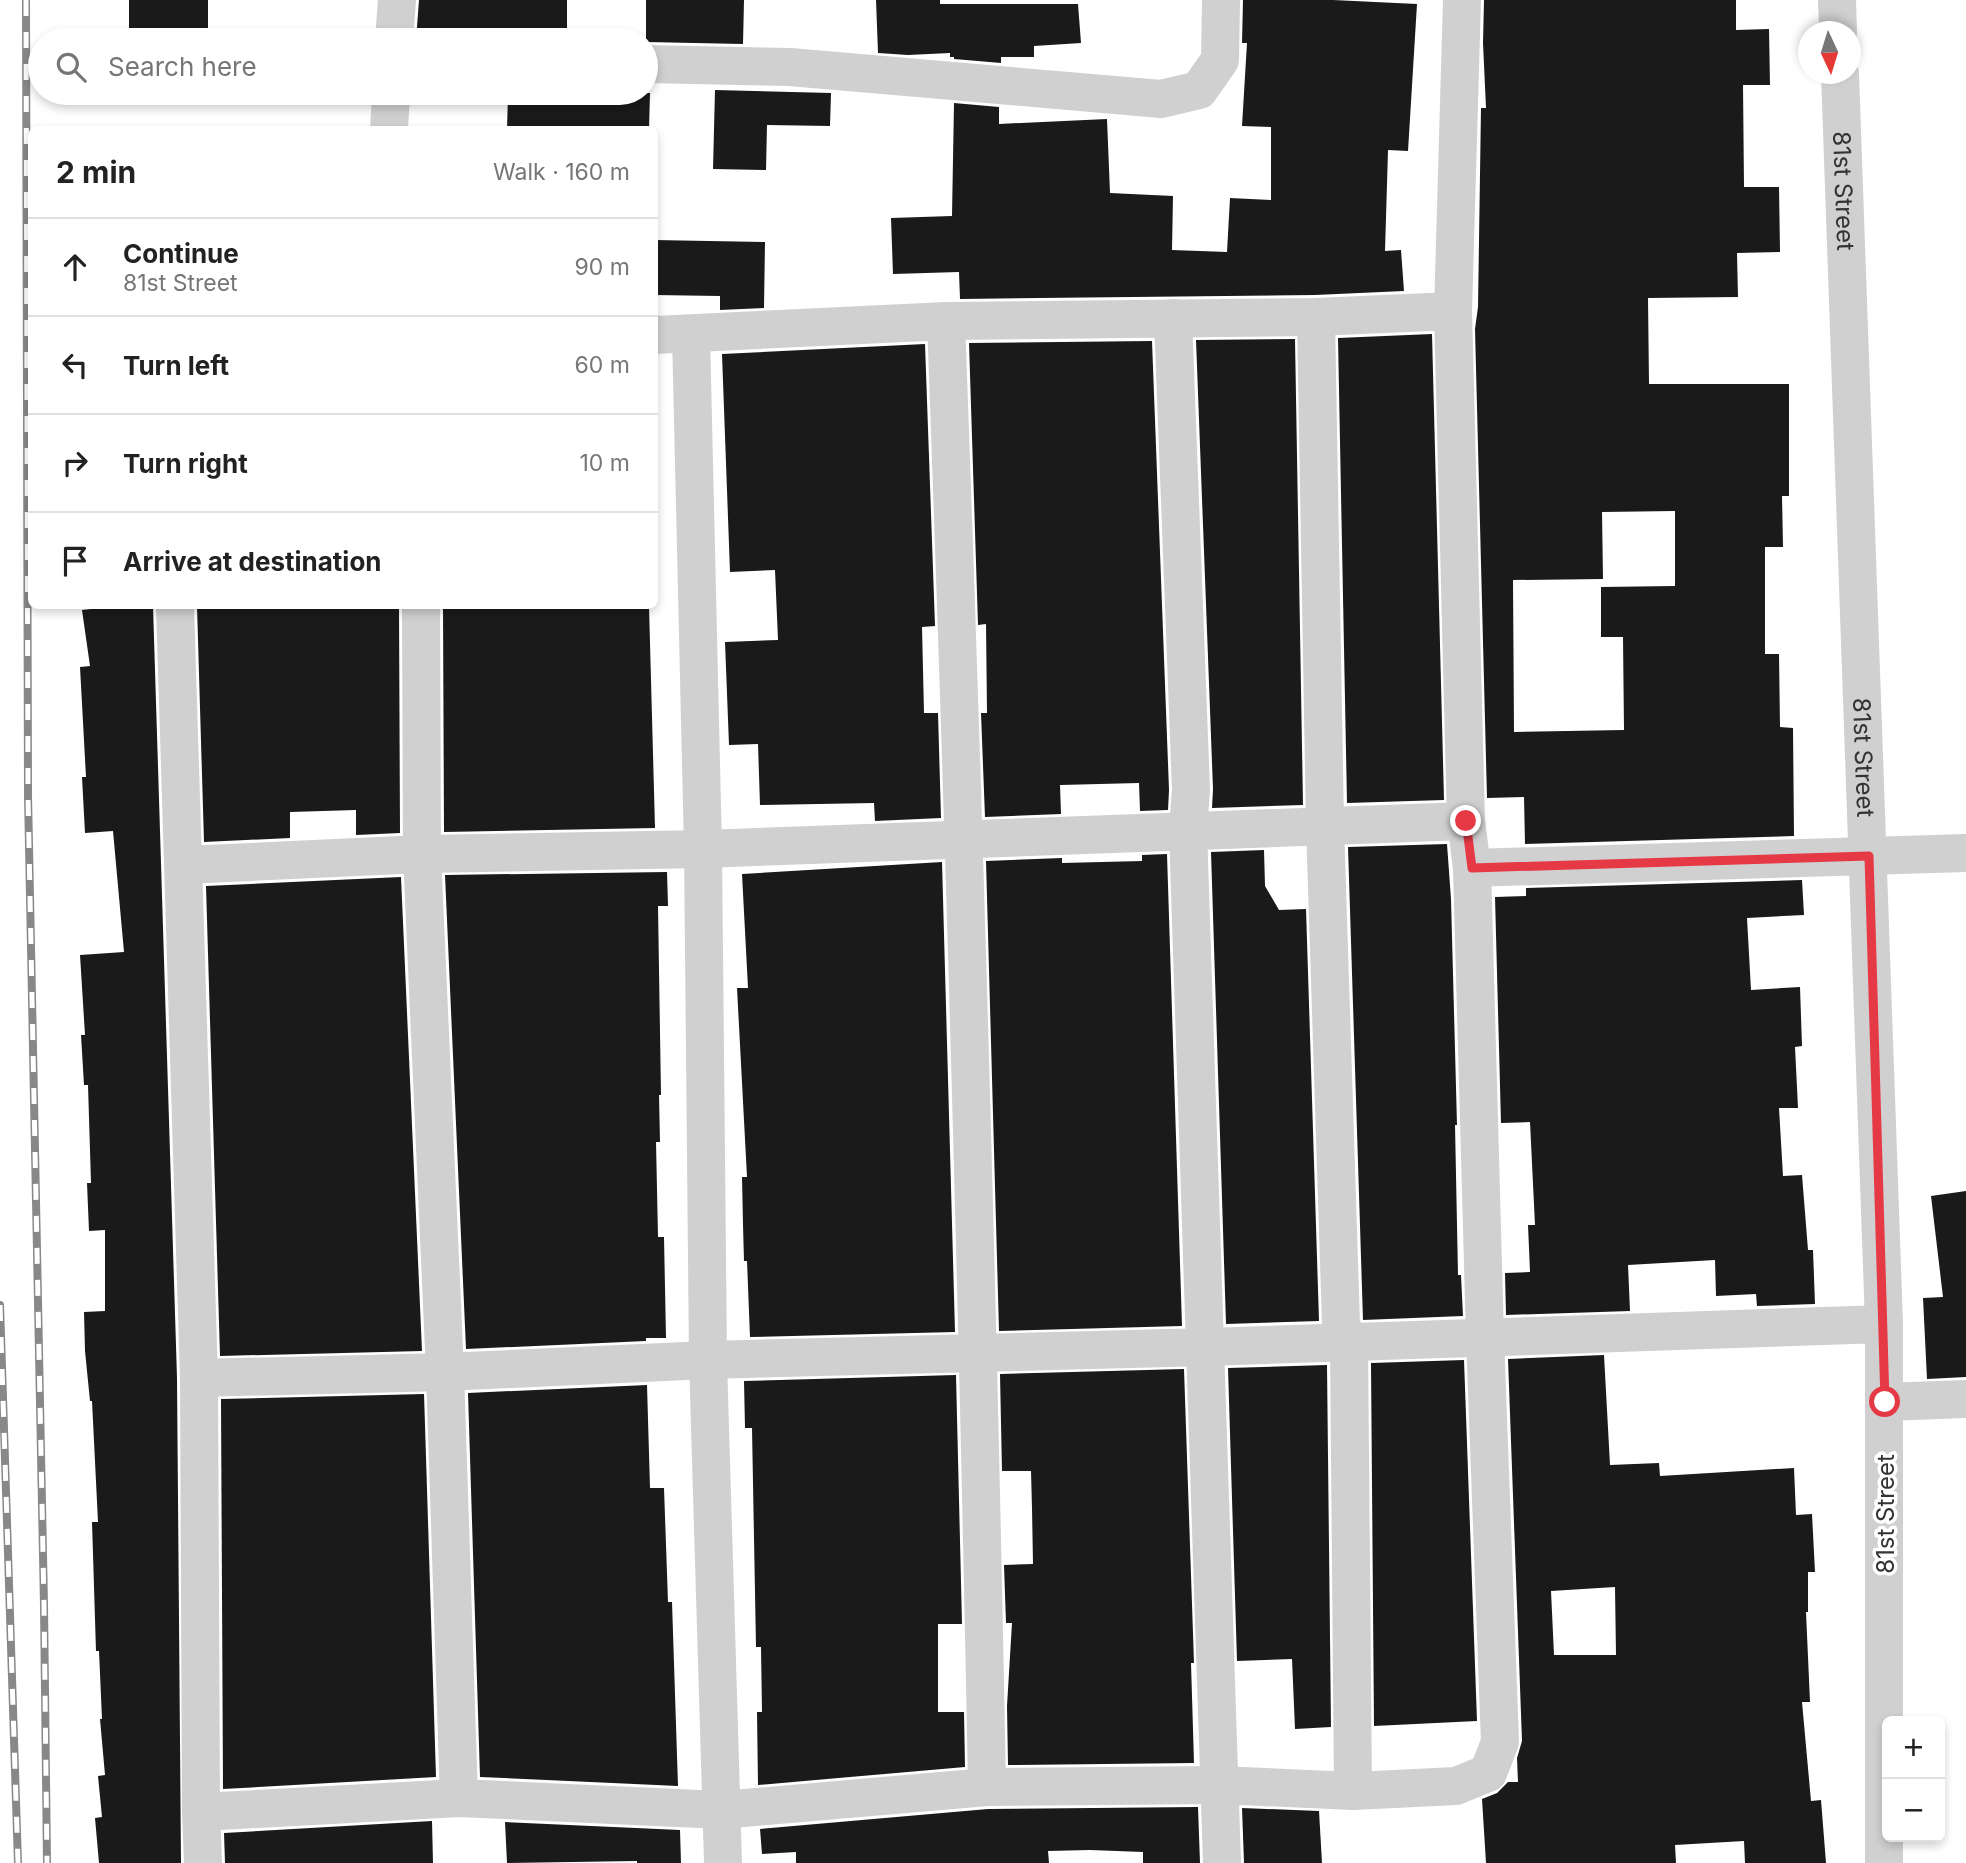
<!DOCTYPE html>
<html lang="en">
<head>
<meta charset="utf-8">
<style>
  :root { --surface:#fff; --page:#f6f6f6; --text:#222; --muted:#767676; --line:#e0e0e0 }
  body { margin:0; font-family:Inter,sans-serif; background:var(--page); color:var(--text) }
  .controls { position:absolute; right:21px; bottom:21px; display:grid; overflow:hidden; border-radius:10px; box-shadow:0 4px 10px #0003 }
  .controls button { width:63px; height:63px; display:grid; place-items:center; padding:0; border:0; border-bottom:2px solid var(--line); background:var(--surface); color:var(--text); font:35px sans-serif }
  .compass { position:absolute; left:1798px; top:21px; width:63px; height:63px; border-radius:50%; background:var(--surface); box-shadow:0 4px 10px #0003; rotate:176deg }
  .stop { position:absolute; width:21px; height:21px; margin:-16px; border:5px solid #e63946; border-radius:50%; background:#fff }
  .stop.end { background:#e63946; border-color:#fff; box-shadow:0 2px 7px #0008 }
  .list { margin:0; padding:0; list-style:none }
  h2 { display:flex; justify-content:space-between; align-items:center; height:91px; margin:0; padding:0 28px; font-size:30px }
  h2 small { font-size:23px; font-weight:400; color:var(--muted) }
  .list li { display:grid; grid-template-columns:46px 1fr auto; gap:21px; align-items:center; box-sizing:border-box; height:98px; padding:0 28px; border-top:2px solid var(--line) }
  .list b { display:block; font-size:26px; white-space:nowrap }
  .list p { margin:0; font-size:23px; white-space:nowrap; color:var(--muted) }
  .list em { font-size:23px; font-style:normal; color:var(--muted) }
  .icon { flex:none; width:38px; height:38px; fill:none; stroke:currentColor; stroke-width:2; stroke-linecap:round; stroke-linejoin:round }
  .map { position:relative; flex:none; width:1966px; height:1863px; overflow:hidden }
  .search { position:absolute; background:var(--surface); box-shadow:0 4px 10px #0003; left:28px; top:28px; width:630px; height:77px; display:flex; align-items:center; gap:18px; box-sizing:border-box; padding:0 24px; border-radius:38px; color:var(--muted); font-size:26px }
  .panel { position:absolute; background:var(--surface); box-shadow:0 4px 10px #0003; left:28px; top:126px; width:630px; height:483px; border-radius:10px }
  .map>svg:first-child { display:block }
</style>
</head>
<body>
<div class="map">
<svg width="1966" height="1863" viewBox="0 0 1966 1863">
  <rect width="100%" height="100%" fill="#fff"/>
  <g fill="#1a1a1a" fill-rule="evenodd">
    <rect x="129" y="0" width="79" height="40"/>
    <polygon points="419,0 567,0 567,40 416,40"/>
    <polygon points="646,0 744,0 743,44 646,42"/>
    <polygon points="876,0 940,0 940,4 1078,4 1081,43 1034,46 1034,57 1001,57 1001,63 954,59 954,57 950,57 950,53 908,55 878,53"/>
    <polygon points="1243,0 1333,0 1417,4 1408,151 1388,150 1385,251 1401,250 1404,291 1315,295 960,299 959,272 893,274 891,218 952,216 954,103 999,107 999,124 1107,119 1110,193 1173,196 1172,250 1227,252 1230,198 1271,200 1271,127 1242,126 1247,43 1242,43"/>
    <path d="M1484 0H1736V30L1769 29 1770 85H1743L1744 187H1779L1780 252 1737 253 1738 297 1648 298 1649 384H1789V496H1782L1783 547H1765V654H1779L1780 727 1793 728 1794 836 1525 844 1524 797 1487 798 1475 329 1478 307 1481 108H1486L1483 43ZM1675 511V586L1601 587V637H1623L1624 730 1514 732 1513 580 1603 579 1602 512Z"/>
    <polygon points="715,90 831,93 830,126 767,125 766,170 713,169"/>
    <polygon points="508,93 650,93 649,130 507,130"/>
    <polygon points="654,240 765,242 764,308 720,310 720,296 654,295"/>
    <polygon points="1432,334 1444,800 1347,803 1338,338"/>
    <polygon points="1295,339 1303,805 1212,808 1213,789 1196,340"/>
    <polygon points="1152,341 1169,790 1168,810 1140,811 1139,783 1060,785 1061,814 985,817 981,713 987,713 986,624 978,625 969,343"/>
    <polygon points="925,344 935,626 922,627 924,713 938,713 941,818 875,821 874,803 760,805 758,744 729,745 725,642 778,640 775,570 730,572 722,354"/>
    <polygon points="119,606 153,606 177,1378 181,1863 99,1863 95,1818 102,1817 98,1776 105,1775 100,1719 102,1719 99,1651 96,1651 92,1522 98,1522 92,1401 90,1401 85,1351 84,1312 105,1311 105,1230 89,1231 87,1183 91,1183 88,1085 84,1085 81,1035 85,1035 80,955 124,952 113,831 85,833 82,777 86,777 80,667 90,666 82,610"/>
    <polygon points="197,606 399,606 400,833 356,835 356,810 290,812 290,838 204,842"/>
    <polygon points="443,606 649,606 655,828 444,832"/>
    <polygon points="1447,844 1451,899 1457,1125 1455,1125 1458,1275 1461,1275 1463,1316 1363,1320 1348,847"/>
    <polygon points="1264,850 1265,886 1279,910 1306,909 1319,1321 1226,1324 1211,852"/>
    <polygon points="1167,854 1182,1326 999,1331 986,861 1062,858 1062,863 1142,861 1142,855"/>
    <polygon points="942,862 955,1332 750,1337 747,1261 744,1261 743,1225 742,1177 747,1177 737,988 748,988 742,874"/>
    <polygon points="667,872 668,906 658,906 661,1095 659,1095 660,1142 656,1142 658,1237 664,1237 666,1338 646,1338 646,1341 466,1349 445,875"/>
    <polygon points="401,877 422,1351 220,1356 206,886"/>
    <polygon points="1802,880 1804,915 1747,918 1751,990 1800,987 1802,1046 1795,1047 1798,1108 1779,1108 1783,1176 1802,1175 1808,1250 1813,1250 1815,1304 1757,1306 1756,1294 1716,1296 1715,1260 1628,1265 1630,1311 1506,1315 1505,1273 1530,1272 1528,1225 1535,1225 1530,1122 1501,1123 1495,897 1526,896 1526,888"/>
    <polygon points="1966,1191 1966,1377 1927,1379 1923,1298 1943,1297 1931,1196"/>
    <path d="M1604 1355 1610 1465 1659 1463 1660 1476 1794 1468 1796 1515 1812 1514 1815 1572H1808V1612H1806L1810 1702H1802L1811 1801 1821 1800 1826 1863H1745L1744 1841 1675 1845 1676 1863H1486L1482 1799 1497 1793 1508 1782H1518L1517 1758 1522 1741 1508 1359ZM1615 1587 1616 1655H1554L1551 1591Z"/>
    <polygon points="1464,1360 1477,1721 1374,1726 1371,1363"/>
    <polygon points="1327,1365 1331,1727 1295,1729 1292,1659 1237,1661 1228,1368"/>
    <polygon points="1184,1369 1194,1663 1191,1663 1194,1763 1008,1765 1007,1706 1012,1623 1006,1623 1004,1565 1033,1564 1032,1508 1031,1471 1002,1471 1000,1374"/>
    <polygon points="956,1375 962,1624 938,1624 938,1712 964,1712 965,1767 758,1785 757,1712 762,1712 761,1647 756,1647 752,1428 745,1428 744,1381"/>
    <polygon points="647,1385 650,1488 664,1488 668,1602 672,1602 678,1786 480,1777 468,1393"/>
    <polygon points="424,1394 436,1777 223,1789 221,1399"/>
    <polygon points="1198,1807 1200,1863 1143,1863 1143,1852 1090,1850 1048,1851 1049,1863 796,1863 796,1852 762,1854 760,1829 988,1809"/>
    <polygon points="1242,1808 1319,1811 1322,1863 1244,1863"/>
    <polygon points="432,1821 433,1863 225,1863 224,1833"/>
    <polygon points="505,1822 680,1830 681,1863 637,1863 637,1861 507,1863"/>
  </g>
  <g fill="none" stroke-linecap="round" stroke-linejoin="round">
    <g stroke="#d0d0d0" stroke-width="38">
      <polyline points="1837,0 1838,32"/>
      <polyline points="394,40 397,0"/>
      <polyline points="646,64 790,67 1161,99 1199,90 1220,60 1221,0"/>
      <path id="s1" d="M1840 74 1884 1324V1863"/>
      <polyline points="389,130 391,93"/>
      <polyline points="1316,317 1325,825 1341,1324 1349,1343 1353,1791"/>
      <polyline points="1173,318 1191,790 1188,830 1222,1863"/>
      <path d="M946 321C964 810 978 1298 987 1787"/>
      <polyline points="691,334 703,849 708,1360 723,1863"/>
      <polyline points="654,335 946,321 1316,317 1453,311"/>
      <polyline points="175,606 199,1378 201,1812 203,1863"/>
      <polyline points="421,606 422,854 445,1372 459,1798"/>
      <polyline points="184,865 422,854 703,849 1466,821"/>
      <polyline points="1472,868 1966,853"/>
      <polyline points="199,1378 445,1372 708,1360 1207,1347 1884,1324"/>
      <polyline points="1885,1402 1966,1399"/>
      <polyline points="201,1812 459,1798 721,1810 987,1787 1219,1785 1353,1791 1456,1786 1488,1773 1500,1742 1485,1337 1472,868 1466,821 1453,311 1462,0"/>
    </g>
    <defs>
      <g id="rail">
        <polyline points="26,0 28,795 44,1605 47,1863"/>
        <polyline points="0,1305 18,1863"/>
      </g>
    </defs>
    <use href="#rail" stroke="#888" stroke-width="8"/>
    <use href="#rail" stroke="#fff" stroke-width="5" stroke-dasharray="16" stroke-linecap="butt"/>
  </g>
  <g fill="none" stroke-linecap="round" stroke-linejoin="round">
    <polyline stroke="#e63946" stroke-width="9" points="1466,821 1472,868 1869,856 1885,1402"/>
  </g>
  <g text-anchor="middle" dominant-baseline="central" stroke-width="7" stroke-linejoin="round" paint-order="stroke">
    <g font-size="24" fill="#333" stroke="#fff">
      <text stroke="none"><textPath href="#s1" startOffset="117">81st Street</textPath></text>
      <text stroke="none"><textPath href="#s1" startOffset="684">81st Street</textPath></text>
      <text transform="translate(1885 1514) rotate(-90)">81st Street</text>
    </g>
  </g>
</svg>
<div class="controls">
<button>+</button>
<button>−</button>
</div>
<svg class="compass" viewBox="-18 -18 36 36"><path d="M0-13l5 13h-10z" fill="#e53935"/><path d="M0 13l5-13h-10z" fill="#767676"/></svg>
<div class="stop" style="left:1885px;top:1402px"></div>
<div class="stop end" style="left:1466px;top:821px"></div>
<div class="search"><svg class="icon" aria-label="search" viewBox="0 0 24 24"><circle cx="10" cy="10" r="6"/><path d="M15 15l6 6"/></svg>Search here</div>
<section class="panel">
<h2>2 min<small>Walk · 160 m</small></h2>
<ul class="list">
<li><svg class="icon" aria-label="ahead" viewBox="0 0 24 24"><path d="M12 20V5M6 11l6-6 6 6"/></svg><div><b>Continue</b><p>81st Street</p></div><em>90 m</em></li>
<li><svg class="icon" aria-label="left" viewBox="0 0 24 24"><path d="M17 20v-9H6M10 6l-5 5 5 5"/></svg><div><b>Turn left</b></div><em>60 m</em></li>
<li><svg class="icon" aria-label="right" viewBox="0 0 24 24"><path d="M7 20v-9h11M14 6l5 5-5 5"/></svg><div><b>Turn right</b></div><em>10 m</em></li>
<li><svg class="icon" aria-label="arrive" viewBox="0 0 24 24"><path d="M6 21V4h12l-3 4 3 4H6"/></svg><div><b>Arrive at destination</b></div></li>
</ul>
</section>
</div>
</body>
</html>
